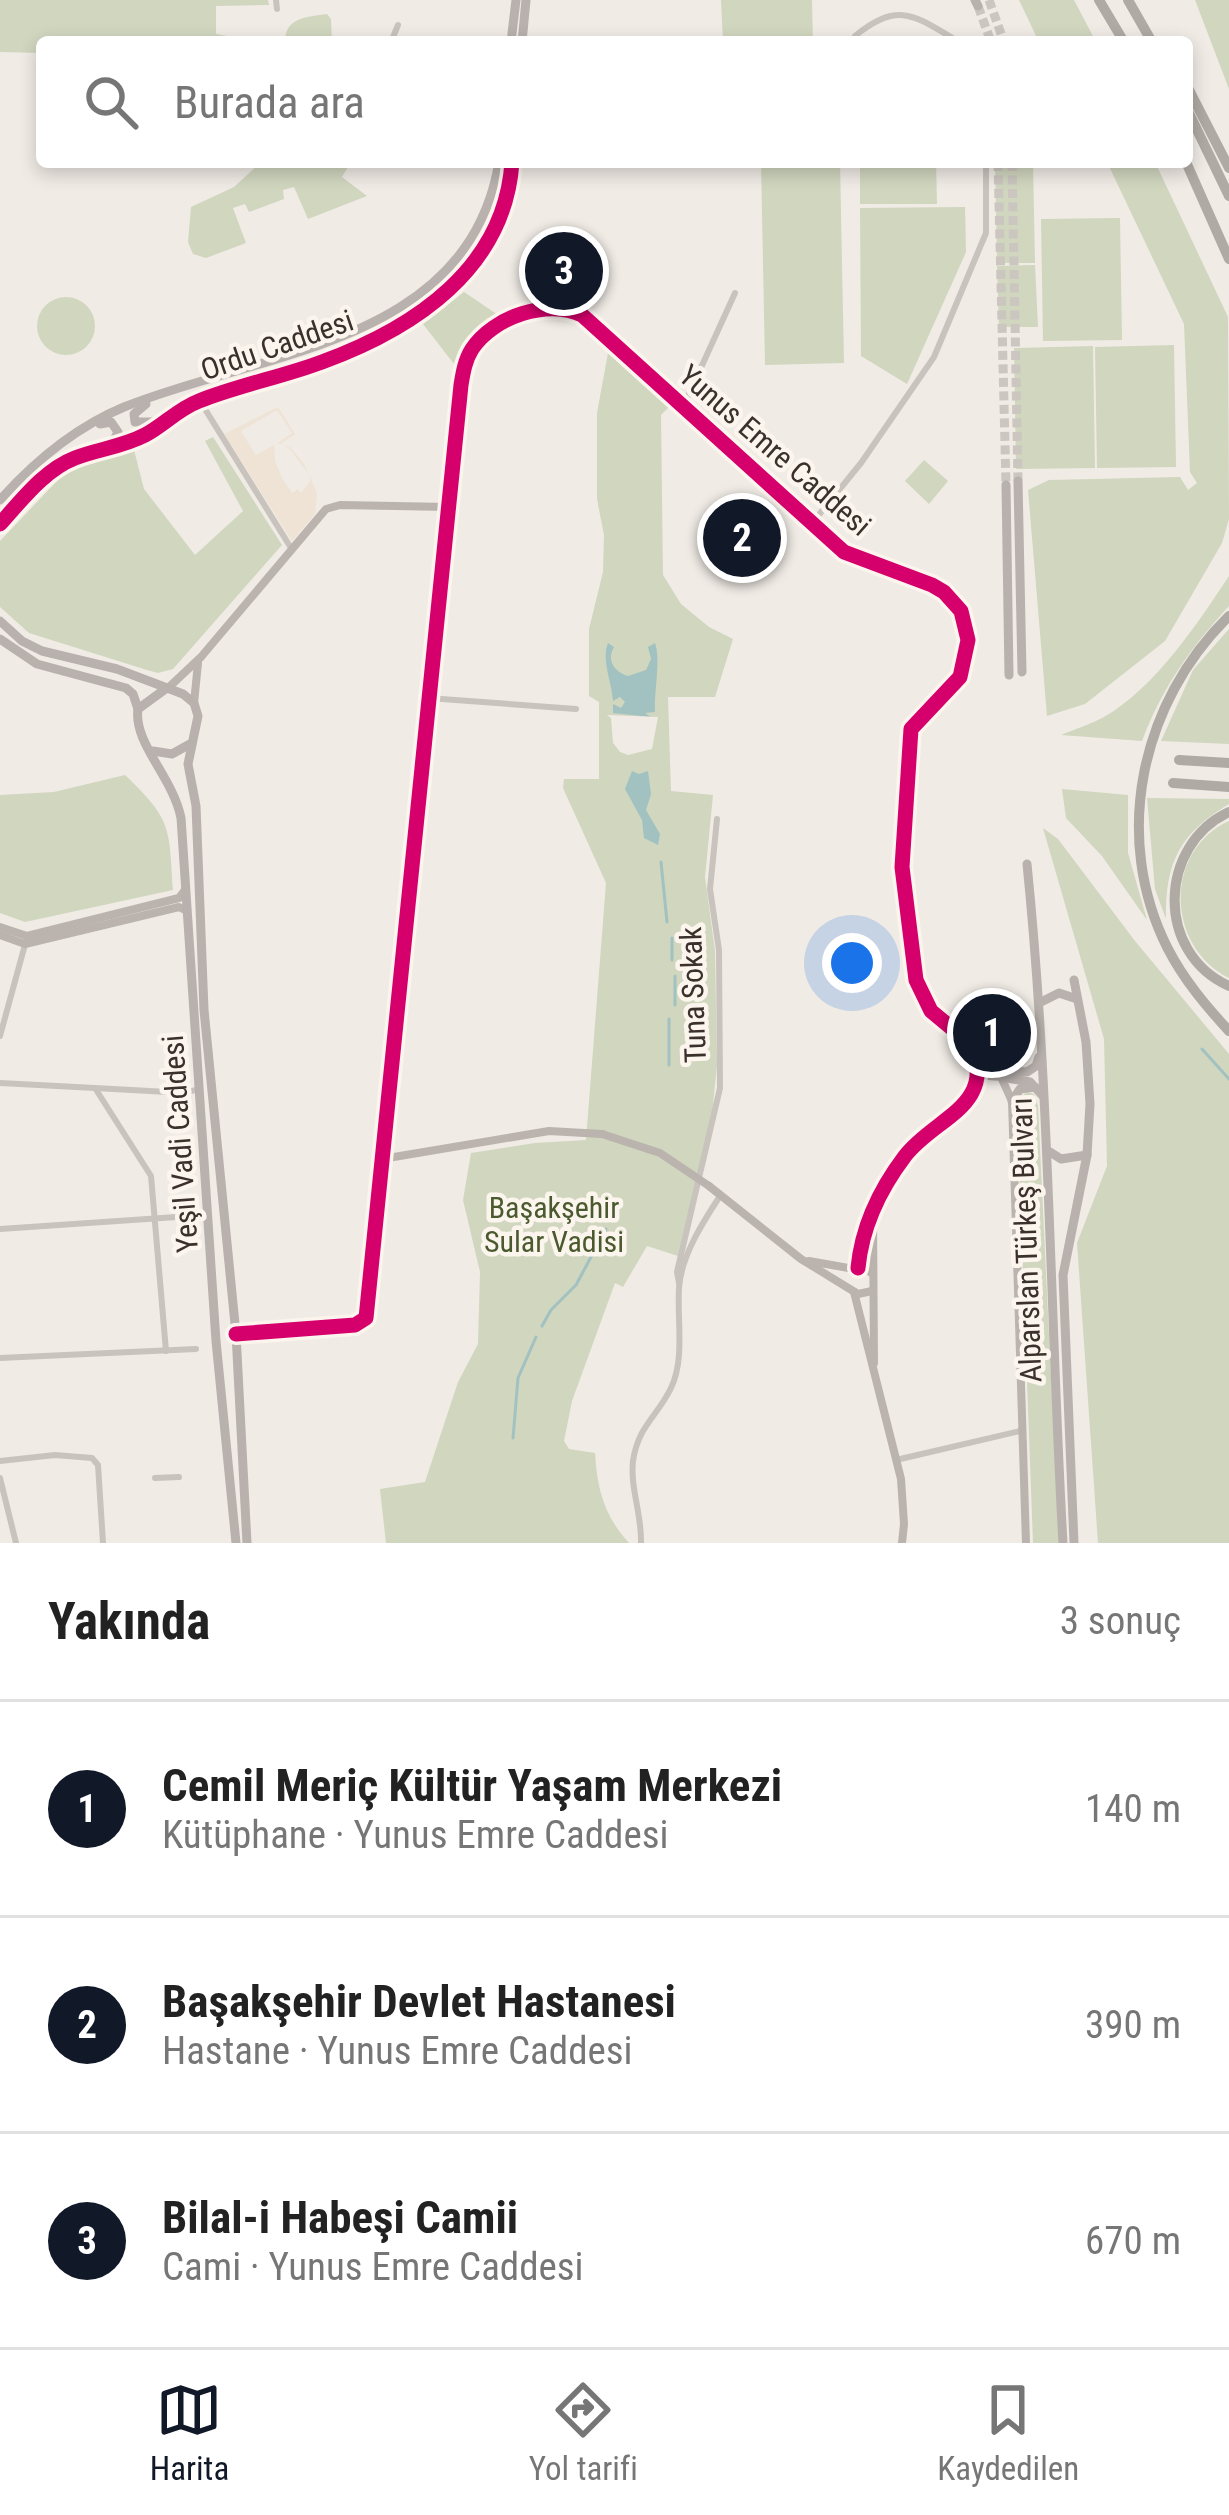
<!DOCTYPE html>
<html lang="tr">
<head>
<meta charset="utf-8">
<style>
  :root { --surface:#fff; --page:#f6f6f6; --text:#222; --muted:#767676; --line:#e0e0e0; --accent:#111827 }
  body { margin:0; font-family:"Roboto Condensed",sans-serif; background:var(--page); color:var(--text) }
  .you { position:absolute; left:852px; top:963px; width:42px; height:42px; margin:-30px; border:9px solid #fff; border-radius:50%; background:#1a73e8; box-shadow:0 0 0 18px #1a73e833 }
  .badge { display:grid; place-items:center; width:78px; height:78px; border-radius:50%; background:var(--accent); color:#fff; font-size:39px; font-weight:700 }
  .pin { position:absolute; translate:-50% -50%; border:6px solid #fff; box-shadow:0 3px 12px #0006 }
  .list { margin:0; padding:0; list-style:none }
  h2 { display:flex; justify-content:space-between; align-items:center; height:156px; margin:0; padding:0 48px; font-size:51px }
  h2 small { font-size:39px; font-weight:400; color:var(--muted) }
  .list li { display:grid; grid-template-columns:78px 1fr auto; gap:36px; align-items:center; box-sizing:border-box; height:216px; padding:0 48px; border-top:3px solid var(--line) }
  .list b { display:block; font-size:45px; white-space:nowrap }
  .list p { margin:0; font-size:39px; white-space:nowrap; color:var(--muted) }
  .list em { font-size:39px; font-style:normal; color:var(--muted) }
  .icon { flex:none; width:66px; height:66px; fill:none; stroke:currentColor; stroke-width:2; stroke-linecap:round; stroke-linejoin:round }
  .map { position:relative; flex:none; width:1229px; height:1543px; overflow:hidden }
  .search { position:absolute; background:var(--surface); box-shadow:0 6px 18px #0003; left:36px; right:36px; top:36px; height:132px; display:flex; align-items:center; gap:30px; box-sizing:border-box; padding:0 42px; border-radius:12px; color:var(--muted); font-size:45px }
  .sheet { height:804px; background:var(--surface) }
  nav { display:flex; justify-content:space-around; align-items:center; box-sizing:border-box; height:168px; border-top:3px solid var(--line); background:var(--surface); font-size:33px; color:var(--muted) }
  nav a { display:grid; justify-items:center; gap:6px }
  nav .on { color:var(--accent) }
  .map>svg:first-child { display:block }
</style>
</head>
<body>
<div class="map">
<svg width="1229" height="1543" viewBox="0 0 1229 1543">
  <rect width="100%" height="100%" fill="#f0ebe5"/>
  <g fill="#d1d6bf">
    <polygon points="0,0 268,0 269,5 216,6 216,34 260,42 42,42 42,53 0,52"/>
    <polygon points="721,0 812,0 813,42 723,42"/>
    <polygon points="1019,0 1074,0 1096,42 1039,42"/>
    <polygon points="1195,0 1229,0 1229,89"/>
    <path d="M327 14 331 19 332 42H285C285 17 307 17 327 14Z"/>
    <polygon points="261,162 351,162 342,177 367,196 308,219 294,187 283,190 284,199 249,212 245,204 233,208 246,243 206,258 193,254 188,242 191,207 234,187"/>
    <polygon points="761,162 840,162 844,363 765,365"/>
    <polygon points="860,162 936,162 937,204 860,204"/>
    <polygon points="995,162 1033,162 1035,263 997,263"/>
    <polygon points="1107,162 1155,162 1228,317 1229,519 1222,543 1165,641 1085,704 1047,716 1028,490 1049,480 1180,477 1188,490 1197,483 1190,472 1184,324"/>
    <polygon points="965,207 966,252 907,384 861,356 860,208"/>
    <polygon points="1120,218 1122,340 1043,341 1041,219"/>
    <polygon points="1035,265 1038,327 999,327 997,266"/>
    <polygon points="464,292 498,315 481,327 454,364 423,324"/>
    <circle cx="66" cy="326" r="29"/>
    <polygon points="1174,345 1176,467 1097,468 1095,347"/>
    <polygon points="1093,346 1095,468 1016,469 1014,348"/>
    <path d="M608 353 669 407 661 415 663 575 681 604 709 627 733 639 715 697H668L671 791 713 795 705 877 715 951 717 1065 712 1114 678 1256 647 1246 623 1287 615 1283 572 1401 564 1441 569 1449 595 1453C597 1488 604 1516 629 1543H386L380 1489 425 1482 458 1382 478 1344 480 1272 463 1200 471 1153 535 1143 586 1140 606 883 563 788 564 779H599V702L589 696V629L603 572 604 535 597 499V413Z"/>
    <polygon points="213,437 282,545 173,669 158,673 147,670 29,633 0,607 0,541 76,461 133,446 144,489 195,555 243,511 205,441"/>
    <polygon points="924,460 948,481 929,504 905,481"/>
    <path d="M1229 576V606C1191 647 1162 688 1142 741L1061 735C1075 729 1091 724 1104 717 1155 688 1198 623 1229 576Z"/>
    <polygon points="1229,629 1229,744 1161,741 1193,670"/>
    <path d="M125 775C172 820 169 827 173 890L25 922 0 913V795L54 792Z"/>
    <polygon points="1062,789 1128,795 1128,853 1147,920 1102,856 1066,818"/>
    <path d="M1147 798 1229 799V804C1180 833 1165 862 1166 919L1155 889Z"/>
    <path d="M1229 821V978C1166 947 1163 851 1229 821Z"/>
    <polygon points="1043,828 1058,839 1135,941 1229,1054 1229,1543 1098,1543 1077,1243 1107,1166 1104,1039"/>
    <polygon points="1027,1092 1034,1094 1038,1106 1059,1543 1033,1543 1017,1110 1019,1098"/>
  </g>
  <path fill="#eee3d5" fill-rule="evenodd" d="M278 407 295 434 280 444 291 448 304 464 317 493 315 514 292 541 224 434ZM277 410 292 433 278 443 290 449 312 479 301 493 298 489 292 493 282 478 275 461 274 445 256 455 241 431Z"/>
  <g fill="#a1c2c1">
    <path d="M608 643 614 647C606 661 615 672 628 676L646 670 651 659 648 647 655 643C661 660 654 691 655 712L645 713 651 717 613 713V704L621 708 625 702 620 697 613 701C612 682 601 660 608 643Z"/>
    <polygon points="632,771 639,774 648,771 651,794 646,810 660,834 658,845 644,838 642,820 625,789"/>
  </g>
  <polygon fill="#f0ebe5" points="607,715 658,717 652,749 628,755 620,752 613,743 611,718"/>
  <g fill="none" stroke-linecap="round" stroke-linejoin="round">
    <g stroke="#a1c2c1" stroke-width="3">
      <polyline points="661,862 667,922"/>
      <polyline points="672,938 672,960"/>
      <polyline points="675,976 675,1005"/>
      <polyline points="669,1019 669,1065"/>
      <polyline points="1202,1049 1229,1079"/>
      <polyline points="542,1326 551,1310 576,1285 606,1229"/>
      <polyline points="513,1438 518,1378 536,1337"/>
    </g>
    <polyline stroke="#ccc6c0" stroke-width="8" stroke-dasharray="8 4" stroke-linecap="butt" points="422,760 427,708"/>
    <g stroke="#ccc6c0" stroke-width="9" stroke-dasharray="9 4.5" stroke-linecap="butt">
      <polyline points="989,0 1004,42"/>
      <polyline points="978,6 991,42"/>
      <polyline points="998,162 1006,485"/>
      <polyline points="1012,162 1018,481"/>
    </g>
    <g stroke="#c9c3be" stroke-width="6">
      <polyline points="276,0 277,9"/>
      <path d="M855 36C899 0 915 16 959 42"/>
      <polyline points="391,42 398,25"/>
      <polyline points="200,401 291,548"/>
      <polyline points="684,405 735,293"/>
      <polyline points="813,522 861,463 934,357 986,233 986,162"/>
      <polyline points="428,698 576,709"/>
      <polyline points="0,1036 26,941"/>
      <polyline points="0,1083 95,1088 151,1176 166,1351"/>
      <polyline points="95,1088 186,1093 198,1089"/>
      <polyline points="0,1229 206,1215"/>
      <polyline points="679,1283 677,1272 720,1088 719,950 710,889 717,819"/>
      <polyline points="0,1358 196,1349"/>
      <polyline points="896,1460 1020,1431"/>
      <polyline points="0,1461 55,1455 92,1458 98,1465 103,1543"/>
      <polyline points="0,1478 16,1543"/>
      <polyline points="155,1478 179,1477"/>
      <path d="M641 1543C642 1515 630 1488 633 1461 638 1426 657 1417 671 1388 685 1359 677 1320 679 1288 681 1256 703 1222 720 1196"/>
    </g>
    <g stroke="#bab3ae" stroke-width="8">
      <polyline points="167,689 201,657 326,509 340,505 448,507"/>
      <polyline points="194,703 198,663"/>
      <path d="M427 708C435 635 443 562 449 489 453 448 452 400 466 362 481 322 544 295 582 315L844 552 932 585 954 600 967 631 965 665 949 692 911 729 902 867 909 946 916 980 931 1011 972 1045C996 1107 935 1117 905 1156 880 1189 862 1226 858 1268"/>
      <polyline points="0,927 27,936 179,898 185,890"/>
      <polyline points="0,935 25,944 179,907 187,911"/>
      <polyline points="977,1060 1001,1070"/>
      <polyline points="977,1075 1001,1077 1012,1101 1026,1543"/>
      <polyline points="382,1159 549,1131 602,1134"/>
      <polyline points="709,1186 801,1259 858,1294 872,1291"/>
      <polyline points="873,1217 874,1363"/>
      <polyline points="809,1261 854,1269 862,1267 873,1274"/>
      <polyline points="854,1292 901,1479 904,1524 902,1543"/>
      <polyline points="236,1334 355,1325 366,1318 422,760"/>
    </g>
    <g stroke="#b8b1ad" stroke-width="9">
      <polyline points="975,0 978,6"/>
      <polyline points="511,42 516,0"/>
      <polyline points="522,42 526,0"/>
      <polyline points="146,404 134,414 135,422 159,422"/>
      <polyline points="99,447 114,440 118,432 111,422 100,424"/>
      <polyline points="1018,481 1022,672"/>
      <polyline points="1006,485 1009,675"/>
      <path d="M0 500C34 462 76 427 124 407 262 351 468 345 499 162"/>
      <path d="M0 524C21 501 44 470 75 458 98 449 122 447 145 435 164 425 178 409 199 401 239 385 282 377 322 362 415 328 505 268 512 162"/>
      <polyline points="0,621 22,641 42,651 117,669 183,694 194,703 198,716 188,764 196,806 204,1010 236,1334 247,1543"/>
      <polyline points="0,639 37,664 126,688 133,694 138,709"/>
      <path d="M164 690 138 709C133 743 173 777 181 818L216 1341 236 1543"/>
      <polyline points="153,751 172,754 190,744"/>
      <path d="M1027 864C1050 1090 1050 1317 1063 1543"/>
      <polyline points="1074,980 1086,1042 1090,1104 1087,1155 1063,1275 1074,1543"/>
      <polyline points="1039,1003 1059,993 1077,999"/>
      <polyline points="1001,1070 1027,1072 1036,1066 1039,1057"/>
      <polyline points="1001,1077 1030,1082 1043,1096"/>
      <polyline points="1012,1101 1020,1089 1035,1087"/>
      <polyline points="1050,1152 1061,1159 1087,1155"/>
    </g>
    <g stroke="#afaaa4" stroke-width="10">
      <polyline points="1099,0 1124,42"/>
      <polyline points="1128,0 1152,42"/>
      <polyline points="1187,86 1229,168"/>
      <polyline points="1187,109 1229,196"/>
      <polyline points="1186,162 1229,259"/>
      <path d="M1229 616C1141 702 1111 837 1168 949 1184 980 1206 1006 1229 1031"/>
      <polyline points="1179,760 1229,763"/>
      <polyline points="1173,783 1229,787"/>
      <path d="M1229 812C1158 845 1155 953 1229 986"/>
    </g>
    <polyline stroke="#bab3ae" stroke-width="8" points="602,1134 660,1153 709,1186"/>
    <defs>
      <g id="cycleway">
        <path d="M0 524C21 501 44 470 75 458 98 449 122 447 145 435 164 425 178 409 199 401 239 385 282 377 322 362 415 328 505 268 512 162"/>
        <path d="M236 1334 355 1325 366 1318 461 385C463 373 465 360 472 349 493 317 548 298 582 315L844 552 932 585 944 592 961 611 968 640 960 677 911 729 902 867 916 980 931 1011 972 1045C996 1107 935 1117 905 1156 880 1189 862 1226 858 1268"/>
      </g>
    </defs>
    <use href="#cycleway" stroke="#fbf5ee" stroke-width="22"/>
    <use href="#cycleway" stroke="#d6006c" stroke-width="15"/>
  </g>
  <g text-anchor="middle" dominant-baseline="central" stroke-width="9" stroke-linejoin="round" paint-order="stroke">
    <g font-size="30" fill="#3b302b" stroke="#fbf5ee">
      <text transform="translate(277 345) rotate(-19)">Ordu Caddesi</text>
      <text transform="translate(775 450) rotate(41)">Yunus Emre Caddesi</text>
      <text transform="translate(693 995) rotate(-92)">Tuna Sokak</text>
      <text transform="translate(180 1144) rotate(-94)">Yeşil Vadi Caddesi</text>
      <text transform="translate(1026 1240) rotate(-92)">Alparslan Türkeş Bulvarı</text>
    </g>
    <g font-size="30" fill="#4a5a2e" stroke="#fbf5ee">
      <text x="554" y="1207">Başakşehir<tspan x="554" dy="34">Sular Vadisi</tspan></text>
    </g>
  </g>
</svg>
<div class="you"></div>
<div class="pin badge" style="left:992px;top:1033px">1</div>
<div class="pin badge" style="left:742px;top:538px">2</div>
<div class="pin badge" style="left:564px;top:271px">3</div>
<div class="search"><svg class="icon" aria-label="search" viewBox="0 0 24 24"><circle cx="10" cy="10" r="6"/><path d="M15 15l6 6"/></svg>Burada ara</div>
</div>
<section class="sheet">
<h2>Yakında<small>3 sonuç</small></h2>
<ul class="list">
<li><span class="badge">1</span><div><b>Cemil Meriç Kültür Yaşam Merkezi</b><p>Kütüphane · Yunus Emre Caddesi</p></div><em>140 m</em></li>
<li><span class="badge">2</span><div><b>Başakşehir Devlet Hastanesi</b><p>Hastane · Yunus Emre Caddesi</p></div><em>390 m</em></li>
<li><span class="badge">3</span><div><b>Bilal-i Habeşi Camii</b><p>Cami · Yunus Emre Caddesi</p></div><em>670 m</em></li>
</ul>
</section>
<nav>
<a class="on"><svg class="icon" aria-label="map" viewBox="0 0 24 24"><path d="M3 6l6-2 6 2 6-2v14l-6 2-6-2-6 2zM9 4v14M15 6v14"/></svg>Harita</a>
<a><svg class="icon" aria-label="directions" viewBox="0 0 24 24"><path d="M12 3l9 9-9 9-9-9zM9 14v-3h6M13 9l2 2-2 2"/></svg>Yol tarifi</a>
<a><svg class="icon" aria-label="saved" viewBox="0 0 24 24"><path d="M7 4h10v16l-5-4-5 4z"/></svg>Kaydedilen</a>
</nav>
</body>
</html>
